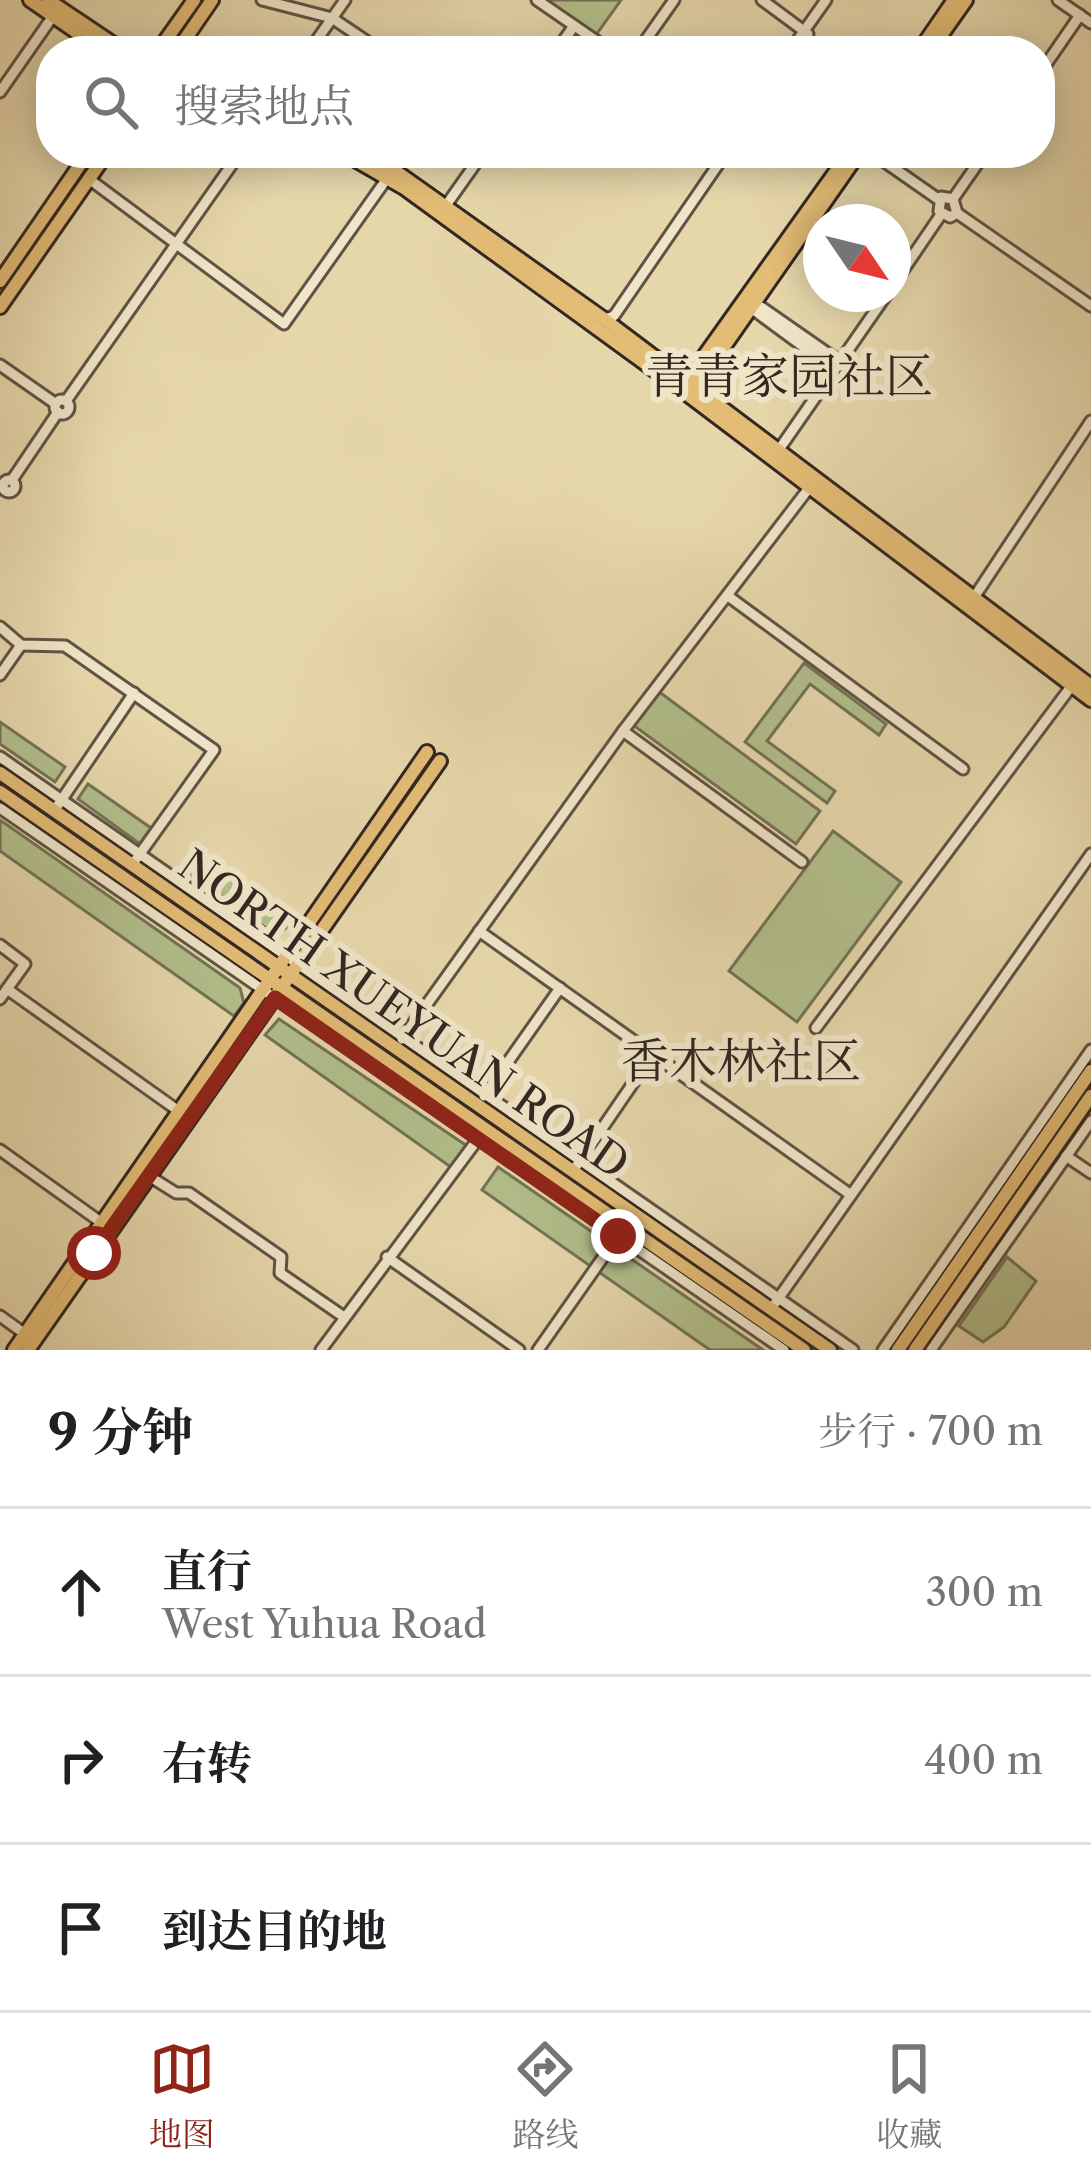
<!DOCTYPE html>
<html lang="zh">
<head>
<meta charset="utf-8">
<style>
  :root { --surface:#fff; --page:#f2f2f2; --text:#202124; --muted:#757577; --line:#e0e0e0; --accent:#8f2418 }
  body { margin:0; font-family:"Libre Caslon Text","Noto Serif SC",serif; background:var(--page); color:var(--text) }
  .compass { position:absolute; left:803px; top:204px; width:108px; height:108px; border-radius:50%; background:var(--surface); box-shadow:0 6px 30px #0003; rotate:125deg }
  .stop { position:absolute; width:36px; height:36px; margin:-27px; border:9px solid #8f2418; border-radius:50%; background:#fff }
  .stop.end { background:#8f2418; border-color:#fff; box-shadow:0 3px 12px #0008 }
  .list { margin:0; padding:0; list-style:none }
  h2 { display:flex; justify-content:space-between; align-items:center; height:156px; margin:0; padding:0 48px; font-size:51px }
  h2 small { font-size:39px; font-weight:400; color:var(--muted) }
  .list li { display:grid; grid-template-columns:78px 1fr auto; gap:36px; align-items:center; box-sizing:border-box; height:168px; padding:0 48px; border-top:3px solid var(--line) }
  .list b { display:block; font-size:45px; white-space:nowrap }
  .list p { margin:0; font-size:39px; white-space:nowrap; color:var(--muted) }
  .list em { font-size:39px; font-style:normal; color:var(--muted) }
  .icon { flex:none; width:66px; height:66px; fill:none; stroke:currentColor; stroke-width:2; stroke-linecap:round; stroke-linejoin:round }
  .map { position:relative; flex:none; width:1091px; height:1350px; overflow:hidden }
  .search { position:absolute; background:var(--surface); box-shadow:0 6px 30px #0003; left:36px; right:36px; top:36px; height:132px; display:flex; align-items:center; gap:30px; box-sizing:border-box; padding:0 42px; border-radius:48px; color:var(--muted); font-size:45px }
  .sheet { height:660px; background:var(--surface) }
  nav { display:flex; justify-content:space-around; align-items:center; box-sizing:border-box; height:168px; border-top:3px solid var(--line); background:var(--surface); font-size:33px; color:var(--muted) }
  nav a { display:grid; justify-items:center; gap:6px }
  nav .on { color:var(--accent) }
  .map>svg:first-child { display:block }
</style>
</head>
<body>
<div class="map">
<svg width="1091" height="1350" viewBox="0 0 1091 1350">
  <rect width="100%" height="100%" fill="#e6d7ab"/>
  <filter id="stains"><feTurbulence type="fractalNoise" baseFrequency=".00167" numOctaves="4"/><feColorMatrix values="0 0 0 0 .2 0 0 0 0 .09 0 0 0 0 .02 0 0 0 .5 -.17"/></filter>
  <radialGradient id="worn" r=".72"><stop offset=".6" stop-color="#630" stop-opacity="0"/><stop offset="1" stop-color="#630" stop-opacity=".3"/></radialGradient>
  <g fill="#b2bf8b" stroke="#727356" stroke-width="3">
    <polygon points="545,0 621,0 596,35"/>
    <polygon points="804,663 886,724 879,735 810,684 767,741 835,791 827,803 745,742"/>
    <polygon points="658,691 820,811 796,844 633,725"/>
    <polygon points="0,722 65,767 55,782 0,744"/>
    <polygon points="88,784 151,828 140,844 78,799"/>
    <polygon points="0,820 240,988 244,1003 234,1016 0,851"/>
    <polygon points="833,831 901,882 797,1022 729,971"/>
    <polygon points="193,852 291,921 285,929 266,928 181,868"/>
    <polygon points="279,1019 467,1146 452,1168 265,1035"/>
    <polygon points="498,1167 763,1350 710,1350 482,1190"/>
    <polygon points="1007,1257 1036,1281 1004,1327 983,1342 959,1326"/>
  </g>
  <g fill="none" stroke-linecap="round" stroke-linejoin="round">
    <defs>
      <g id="minor">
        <polyline points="262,0 332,18 381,51"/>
        <polyline points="537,0 611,51"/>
        <polyline points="762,0 808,34"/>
        <polyline points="1058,0 1091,23"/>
        <polyline points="309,51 345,0"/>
        <polyline points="556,51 574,26"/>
        <polyline points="638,51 674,0"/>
        <polyline points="790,51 826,0"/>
        <polyline points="1040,73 1080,15"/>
        <polyline points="0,92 53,16"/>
        <polyline points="872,153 938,199"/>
        <polyline points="89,179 284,324 388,177"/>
        <polyline points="953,199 941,197 939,211 950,217 957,213 953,199 985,153"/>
        <polyline points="447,204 483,153"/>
        <polyline points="957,213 1091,306"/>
        <polyline points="893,285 942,213"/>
        <polyline points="751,308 761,307 840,362"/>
        <polyline points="751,308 835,370"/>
        <polyline points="604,319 614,316 726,153"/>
        <polyline points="0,365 56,404"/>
        <circle cx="62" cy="407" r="7"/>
        <polyline points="66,401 240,153"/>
        <polyline points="778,451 887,294"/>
        <circle cx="9" cy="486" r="6"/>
        <polyline points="12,480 58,412"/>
        <polyline points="728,596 963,769"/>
        <polyline points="971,602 1091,421"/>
        <polyline points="0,627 21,645 65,646 214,750 132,865"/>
        <polyline points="0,675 21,645"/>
        <polyline points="623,731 802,862"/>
        <polyline points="0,757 853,1350"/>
        <polyline points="0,808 784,1350"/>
        <polyline points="54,811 134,693"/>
        <polyline points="479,931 851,1195"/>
        <polyline points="0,945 25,964 7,989"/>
        <polyline points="0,999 7,989 180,1112"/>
        <polyline points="816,1028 1073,684"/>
        <polyline points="402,1039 623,731 809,488"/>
        <polyline points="484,1096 560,988"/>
        <polyline points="0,1150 102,1223"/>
        <polyline points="1066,1156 1091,1173"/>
        <polyline points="573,1171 653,1054"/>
        <polyline points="149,1176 176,1193 189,1193 281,1257 280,1273 344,1317"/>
        <polyline points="387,1257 519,1350"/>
        <polyline points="771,1309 1091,854"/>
        <polyline points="0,1316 25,1334"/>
        <polyline points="321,1350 478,1139"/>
        <polyline points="538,1350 618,1236"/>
        <polyline points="883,1350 1091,1050"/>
        <polyline points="931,1350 1091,1121"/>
      </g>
      <g id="major">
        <polyline points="30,0 104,51"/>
        <polyline points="48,0 124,51"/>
        <polyline points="158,51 194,0"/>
        <polyline points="177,51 212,0"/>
        <polyline points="919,51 954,0"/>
        <polyline points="930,51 966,0"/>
        <polyline points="343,153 404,188 680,389 1091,700"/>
        <polyline points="370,153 604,319 1091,686"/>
        <polyline points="0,281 88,153"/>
        <polyline points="0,307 107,153"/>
        <polyline points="682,387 849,153"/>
        <polyline points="693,391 859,153"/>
        <polyline points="0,773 830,1350"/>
        <polyline points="0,792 804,1350"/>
        <polyline points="14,1350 427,752"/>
        <polyline points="28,1350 440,761"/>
        <polyline points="898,1350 1091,1071"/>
        <polyline points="915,1350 1091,1096"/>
      </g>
    </defs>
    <use href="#minor" stroke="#605344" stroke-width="15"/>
    <use href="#major" stroke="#332722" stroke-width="18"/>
    <use href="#minor" stroke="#efe5c8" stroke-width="9"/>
    <use href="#major" stroke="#e3bc76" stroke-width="12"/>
  </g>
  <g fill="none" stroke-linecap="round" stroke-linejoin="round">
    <polyline stroke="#8f2418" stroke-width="15" points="94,1253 275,998 618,1236"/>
  </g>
  <g text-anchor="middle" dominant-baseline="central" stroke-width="12" stroke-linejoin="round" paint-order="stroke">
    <g font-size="42" fill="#332722" stroke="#efe5c8">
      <text transform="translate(404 1014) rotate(35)">NORTH XUEYUAN ROAD</text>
    </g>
    <g font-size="48" fill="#332722" stroke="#efe5c8">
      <text x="789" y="375">青青家园社区</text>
      <text x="741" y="1060">香木林社区</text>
    </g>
  </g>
  <rect width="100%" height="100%" filter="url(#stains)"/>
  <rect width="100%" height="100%" fill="url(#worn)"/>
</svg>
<svg class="compass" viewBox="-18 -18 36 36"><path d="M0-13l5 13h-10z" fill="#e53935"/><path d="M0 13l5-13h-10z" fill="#757577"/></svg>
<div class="stop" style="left:94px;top:1253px"></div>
<div class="stop end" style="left:618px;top:1236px"></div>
<div class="search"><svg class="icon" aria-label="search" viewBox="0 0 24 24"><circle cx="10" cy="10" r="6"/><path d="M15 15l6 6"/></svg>搜索地点</div>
</div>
<section class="sheet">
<h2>9 分钟<small>步行 · 700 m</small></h2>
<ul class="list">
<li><svg class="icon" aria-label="ahead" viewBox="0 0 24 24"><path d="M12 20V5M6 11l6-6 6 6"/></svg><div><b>直行</b><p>West Yuhua Road</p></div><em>300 m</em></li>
<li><svg class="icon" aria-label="right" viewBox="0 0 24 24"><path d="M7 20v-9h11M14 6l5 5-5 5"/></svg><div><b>右转</b></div><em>400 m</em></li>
<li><svg class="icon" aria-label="arrive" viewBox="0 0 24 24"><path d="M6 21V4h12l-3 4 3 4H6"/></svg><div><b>到达目的地</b></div></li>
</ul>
</section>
<nav>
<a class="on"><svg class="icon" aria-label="map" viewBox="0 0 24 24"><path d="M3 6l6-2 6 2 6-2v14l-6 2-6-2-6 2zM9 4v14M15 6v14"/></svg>地图</a>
<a><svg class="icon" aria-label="directions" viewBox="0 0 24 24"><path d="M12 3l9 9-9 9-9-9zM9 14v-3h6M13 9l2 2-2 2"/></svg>路线</a>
<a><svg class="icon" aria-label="saved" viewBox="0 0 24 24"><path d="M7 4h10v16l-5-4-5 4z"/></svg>收藏</a>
</nav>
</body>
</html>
